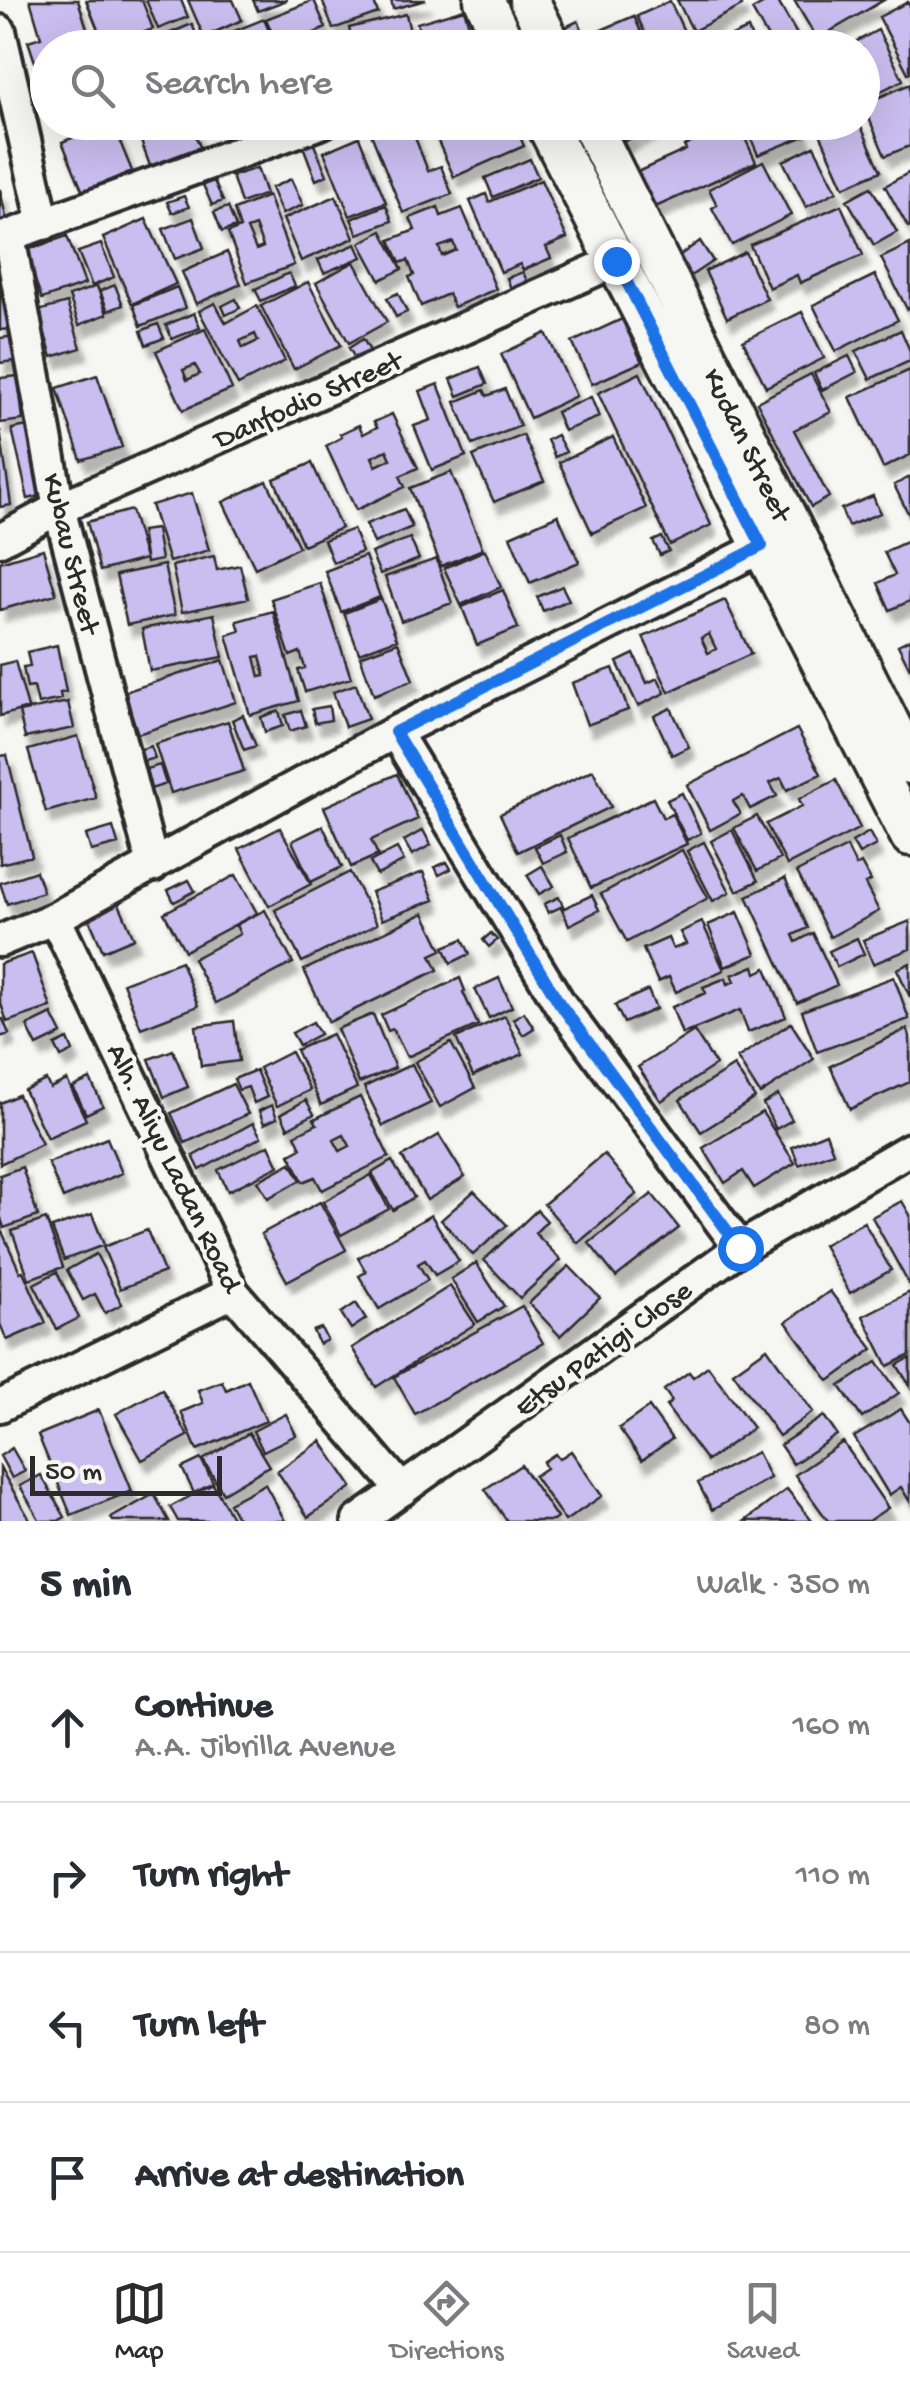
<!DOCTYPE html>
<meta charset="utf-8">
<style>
body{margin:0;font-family:"Gochi Hand",sans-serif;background:#f2f2f3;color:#2b2b33}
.scale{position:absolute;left:30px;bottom:25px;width:192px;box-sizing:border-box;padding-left:10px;border:5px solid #2b2b2b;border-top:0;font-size:28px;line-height:35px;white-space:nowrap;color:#2b2b2b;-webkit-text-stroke:8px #f6f6f2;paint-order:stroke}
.stop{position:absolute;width:30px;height:30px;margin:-22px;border:8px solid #1a73e8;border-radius:50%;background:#fff}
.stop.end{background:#1a73e8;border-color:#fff;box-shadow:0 2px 10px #0008}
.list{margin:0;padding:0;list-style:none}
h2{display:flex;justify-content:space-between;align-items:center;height:130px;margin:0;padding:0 40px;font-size:42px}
h2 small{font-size:32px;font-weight:400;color:#7c7c81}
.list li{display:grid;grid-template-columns:65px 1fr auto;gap:30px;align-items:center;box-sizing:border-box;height:150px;padding:0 40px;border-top:2px solid #e1e1e2}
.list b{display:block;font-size:38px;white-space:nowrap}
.list p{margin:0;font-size:32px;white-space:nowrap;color:#7c7c81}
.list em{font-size:32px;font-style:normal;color:#7c7c81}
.icon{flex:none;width:55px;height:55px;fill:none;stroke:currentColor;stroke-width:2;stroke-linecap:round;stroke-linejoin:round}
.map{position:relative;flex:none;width:910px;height:1521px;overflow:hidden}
.search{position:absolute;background:#fff;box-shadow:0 10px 40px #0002;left:30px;right:30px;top:30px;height:110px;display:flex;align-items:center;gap:25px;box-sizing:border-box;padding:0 35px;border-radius:55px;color:#7c7c81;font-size:38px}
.sheet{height:730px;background:#fff}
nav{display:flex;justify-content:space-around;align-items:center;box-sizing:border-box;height:140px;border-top:2px solid #e1e1e2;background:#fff;font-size:28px;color:#7c7c81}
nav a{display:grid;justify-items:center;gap:5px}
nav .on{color:#2b2b2b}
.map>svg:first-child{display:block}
.building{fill:#cabdef;stroke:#2b2b2b;stroke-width:2.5;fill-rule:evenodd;filter:url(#shadow)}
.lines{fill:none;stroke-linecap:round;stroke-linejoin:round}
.minor-casing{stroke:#2b2b2b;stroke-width:38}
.tertiary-casing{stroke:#2b2b2b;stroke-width:45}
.minor{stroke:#f6f6f2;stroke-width:30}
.tertiary{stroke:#f6f6f2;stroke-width:38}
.route{stroke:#1a73e8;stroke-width:12}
.labels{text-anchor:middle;stroke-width:8;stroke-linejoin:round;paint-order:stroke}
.street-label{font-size:30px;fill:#2b2b2b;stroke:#f6f6f2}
</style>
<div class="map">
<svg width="910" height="1521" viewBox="0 0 910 1521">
<defs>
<filter id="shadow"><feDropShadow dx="6" dy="11" stdDeviation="2.5" flood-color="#0004"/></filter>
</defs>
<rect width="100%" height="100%" fill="#f6f6f2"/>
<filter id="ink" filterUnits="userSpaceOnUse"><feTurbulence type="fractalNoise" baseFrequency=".01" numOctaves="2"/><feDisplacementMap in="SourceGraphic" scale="20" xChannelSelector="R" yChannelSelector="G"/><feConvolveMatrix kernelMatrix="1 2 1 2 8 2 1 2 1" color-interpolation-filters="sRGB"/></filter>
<g filter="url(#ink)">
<path class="building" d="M30,0h48l15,48h-45v14l-12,3 -8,-24 13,-4z
M86,0h56l11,29 -48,18z
M146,0h35l7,17 -30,12z
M188,0h45l9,20 -38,17z
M253,0h34l-29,11z
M314,0l12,28 -39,17 -5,-11 -8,3 -8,-18z
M322,0h51l5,13 -45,16z
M391,0h35l-33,9z
M677,0h62l3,6 -49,25z
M770,0h7l28,48h-31l-22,-38z
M794,0h90l-67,39z
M670,1l16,35 -25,12h-9l-15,-32z
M908,2l2,4v66l-2,1 -29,-56z
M464,9l12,39h-52l-7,-25z
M406,14l5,22 -43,12h-14l-5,-20z
M634,16l14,32h-41l-8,-17z
M264,19l12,29h-66l-3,-6z
M578,21l13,27h-24l-8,-18z
M192,24l10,24h-36l-5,-11z
M748,29l8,19h-44l-1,-3z
M878,30l25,50 -38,19 -3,-4v-47h-18z
M147,37l4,11h-33z
M910,84v62l-25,10 -22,-52z
M112,122l20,49 -49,21 -21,-50z
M134,122h57l9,25 -50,19z
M214,122h17l2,7 -15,5z
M232,122h17l2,8 -14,5z
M398,122h11l19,49 13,-5 11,28 -49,19 -32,-79z
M445,122h69l10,24 -70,31 -22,-49z
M608,122h19l7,15 -16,7z
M631,122h33l-27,13z
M744,122h56l5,14 -47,19z
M838,122h21l22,49 -37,16 -25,-56z
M739,125l17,37 -105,47 -16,-36 51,-23 -2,-4 32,-15 1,3z
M359,137l27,65 -36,14 -26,-64z
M313,142l14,33 -11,5 -13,-34z
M814,146l23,45 -31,16 -23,-46z
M530,159l8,18 -45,20 -8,-19z
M763,161l28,54 -59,30 -20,-37 5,-3 -8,-16z
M257,168l9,26 -25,9 -9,-27z
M910,172v54l-2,1 -23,-41z
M291,179l12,26 -21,9 -11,-26z
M541,180l26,58 -21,9 5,11 -28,12 -3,-6 -19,8 -31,-71 16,-7 3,8z
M214,181l9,20 -11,4 -9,-20z
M871,187l26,45 -23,13 -27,-45z
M0,189l7,33 -7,1z
M184,196l5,11 -17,6 -5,-11z
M268,196l26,69 -47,18 -19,-50 12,-5 -6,-18zM255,226l8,21 -7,3 -9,-21z
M336,196l18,42 -53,23 -18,-42z
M386,205l6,16 -34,13 -7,-15z
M841,205l22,50 -63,28 -3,-8 -28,13 -19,-43z
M228,207l8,20 -14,5 -8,-20z
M438,207l3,9 21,-8 34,81 -42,18 -6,-13 -27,12 -12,-29 5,-2 -6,-15 -8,3 -10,-23 25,-10 -5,-12zM453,242l3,8 -14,6 -3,-9z
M193,218l11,30 -29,11 -12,-30z
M146,219l30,65 -44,20 -29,-66z
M382,231l20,38 -22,11 -20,-37z
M67,236l18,48 -43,15 -18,-48z
M700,241l13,20 -24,16 -13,-19z
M101,244l13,33 -22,9 -14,-34z
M356,244l6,13 -38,16 -6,-13z
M910,244v63l-3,2 -26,-51z
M227,252l14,32 -45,20 -14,-32z
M745,252l22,47 -40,19 -22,-47z
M354,262l33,60 -38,21 -33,-60z
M7,271l5,58 -12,1v-58z
M523,272l8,18 -17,7 -7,-19z
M289,273l6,13 -34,15 -6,-12z
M875,275l23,45 -62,31 -23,-46z
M308,282l33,63 -47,24 -33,-63z
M115,285l8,20 -15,6 -8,-20z
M97,286l10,28 -28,11 -10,-29z
M177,287l8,21 -44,18 -8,-21z
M398,293l9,19 -11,5 -9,-19z
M236,299l4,9 -14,7 -4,-9z
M67,303l14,45 -29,9 -14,-46z
M215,303l11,20 31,-17 28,55 -47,24 -39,-74zM255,334l3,7 -15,7 -3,-7z
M802,312l22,46 -58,29 -23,-46z
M194,313l6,15 -28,11 -6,-14z
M622,319l20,43 -50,22 -20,-42z
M158,324l6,14 -18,7 -5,-14z
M205,329l27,60 -49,21 -27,-59zM195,365l5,9 -13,6 -4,-10z
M901,330l9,21v10l-40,18 -14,-28z
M546,333l30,63 -46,22 -29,-64z
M16,336l4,24 -20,3v-25z
M363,339l9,15 -15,8 -8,-14z
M849,356l8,16 -35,18 -8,-17z
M480,367l7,17 -29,12 -7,-17z
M910,370v85l-27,13 -33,-71z
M640,373l71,152 -41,20 -72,-152z
M811,374l20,38 -37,18 35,67 -18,10 -54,-105z
M97,375l25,72 -41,13 -24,-72z
M18,376l5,44 -23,3v-45z
M438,384l28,72 -34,14 -18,-44 17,-6 -11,-29z
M505,389l15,37 -47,19 -18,-43 29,-12 3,6z
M591,397l8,20 -35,14 -8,-19z
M392,414l26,54 -18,8 5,11 -49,23 -30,-64 16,-9 -2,-3 19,-9 4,9 14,-7 -3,-5zM387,450l4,9 -15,7 -4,-9z
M28,426l16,69 -16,4 -16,-70z
M0,430l11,75 -11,2z
M523,435l21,46 -50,21 -21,-46z
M557,435l9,17 -11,5 -8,-17z
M613,437l33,71 -54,25 -33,-71z
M312,463l29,65 -38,17 -29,-66z
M451,472l32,77 -42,17 -31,-78z
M910,477v40l-16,-32z
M267,481l32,66 -44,21 -32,-66z
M192,493l17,57 -40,12 -18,-57z
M873,496l7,17 -32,13 -7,-17z
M404,509l8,18 -38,16 -8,-19z
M131,510l14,49 -45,12 -13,-49z
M558,515l21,47 -49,21 -20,-47z
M156,529l5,31 -15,3 -5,-32z
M353,529l9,23 -29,11 -9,-23z
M662,537l7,14 -9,4 -7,-14z
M410,538l9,21 -39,15 -9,-21z
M910,540v61l-20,9 -12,-27 17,-8 -11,-23z
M43,549l13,45 -56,16v-48z
M485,550l16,37 -40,18 -17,-37z
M214,556l3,14 23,-5 8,33 -66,14 -10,-46z
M365,556l15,41 -39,15 -16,-41z
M436,559l16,44 -51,18 -16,-44z
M164,565l11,50 -48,10 -11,-50z
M320,583l31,95 -46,14 -7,-22 7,-2 -5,-16 -10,4 -19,-57z
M562,586l7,14 -26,11 -6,-14z
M503,590l15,38 -41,17 -15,-38z
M381,599l16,40 -38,14 -15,-40z
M725,600l26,54 -82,38 -26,-55zM709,634l7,15 -8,4 -7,-15z
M273,611l26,90 -49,14 -23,-80 13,-4 -3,-10zM260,656l5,20 -5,1 -5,-20z
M214,614l9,43 -73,14 -8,-42z
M910,639v30l-12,-24z
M398,642l15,38 -39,15 -14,-39z
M57,645l9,47 -6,1 1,6 -23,5 -4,-17 -7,1 -4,-21 7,-1 -3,-14z
M634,654l13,29 11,-5 7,15 -27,13 -21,-44z
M223,660l13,42 -98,32 -14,-42z
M15,661l13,47 -28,8v-51z
M613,668l15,42 -41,15 -15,-42z
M356,684l12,35 -23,8 -12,-35z
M68,702l6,26 -49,10 -6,-26z
M329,706l2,14 -16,3 -3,-14z
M671,708l18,39 -17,8 -18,-39z
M301,710l5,16 -16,5 -5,-16z
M279,711l4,15 -18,6 -4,-15z
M243,715l13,31 -12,4 -12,-30z
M228,721l16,50 -73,22 -16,-49z
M797,729l24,45 -34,16 -6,-12 -11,5 7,13 -27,13 -7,-13 -10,5 7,13 -30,16 -23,-45z
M78,736l18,62 -50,14 -18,-62z
M151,746l4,12 -14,4 -3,-12z
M7,755l25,101 -32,8v-108z
M160,765l6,19 -15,5 -5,-20z
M593,770l18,37 -93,45 -18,-38z
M397,774l21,45 -47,21 7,15 -27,12 -27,-60z
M836,780l24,48 -73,37 -21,-41 36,-18 -3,-7z
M682,793l19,40 -14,7 -20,-40z
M653,798l10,20 9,-4 15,30 -96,44 -23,-50z
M757,816l23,43 -23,12 -23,-43z
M323,826l19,41 -31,15 -19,-41z
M113,827l5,17 -27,7 -5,-16z
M280,828l31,56 -42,22 -30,-57z
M423,830l8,15 -19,10 -8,-14z
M732,830l26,51 -21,10 -26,-50z
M869,832l7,13 -17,9 -7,-12z
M560,835l7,17 -24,11 -8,-16z
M704,842l26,50 -17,9 -26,-50z
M847,847l9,19 5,-3 10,18 -6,3 14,27 -49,26 -33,-65z
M397,848l7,13 -27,14 -7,-13z
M682,850l26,48 -81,44 -26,-48z
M447,862l4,7 -12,6 -4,-8z
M542,866l12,20 -15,8 -12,-19z
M36,871l7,21 -36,12 -7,-21z
M350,872l27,52 -75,38 -27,-52z
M423,872l11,28 -52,20 -11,-28z
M236,875l21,38 -72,38 -21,-38z
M785,878l23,50 -15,7 3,7 17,-9 24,52 -40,18 -50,-107z
M189,880l6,11 -21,11 -6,-12z
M592,895l7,15 -30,15 -7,-16z
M559,897l4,9 -15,7 -4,-9z
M117,899l17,39 -31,13 -17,-39z
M265,910l28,53 -77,40 -23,-44 47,-25 -4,-9z
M738,912l18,42 -31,13 -17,-42z
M424,913l18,37 -11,5 7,15 -109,52 -25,-52z
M910,921v28l-37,15 -10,-24z
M702,922l22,48 -48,22 -7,-15 -11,5 -15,-33 25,-11 5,11 13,-5 -6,-12z
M491,933l6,7 -8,7 -6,-7z
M857,938l7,16 -27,13 -8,-16z
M463,939l7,15 -19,9 -7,-16z
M32,953l19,54 -44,15 -7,-21v-37z
M181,961l17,45 -57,22 -18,-45z
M910,963v34l-13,-28z
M754,966l2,7 10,-5 20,49 -38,15 -8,-22 -58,24 -10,-27 34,-14 -3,-6 23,-9 2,6 7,-3 -3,-6z
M894,977l15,42 -92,33 -15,-41z
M460,978l5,13 -2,1 15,33 -71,32 -14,-28 -5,2 -7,-16z
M499,978l13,29 -23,11 -14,-29z
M648,990l8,19 -32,14 -9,-18z
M524,1012l10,16 -11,7 -10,-16z
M52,1014l10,20 -25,12 -10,-20z
M373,1014l22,54 -36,15 -22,-54z
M505,1016l18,38 -50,22 -17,-38z
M3,1019l6,15 -9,3v-17z
M234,1021l5,40 -38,5 -5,-40z
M313,1022l7,12 -21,11 -7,-12z
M791,1023l23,36 -54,35 -23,-36z
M907,1029l3,7v46l-60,27 -20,-43z
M694,1031l22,34 -55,36 -23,-34z
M332,1034l25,54 -36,17 -25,-55z
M68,1039l5,12 -12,6 -6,-12z
M451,1043l24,45 -35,19 -25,-45z
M173,1050l15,37 -24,10 -15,-38z
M291,1052l19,38 -33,16 -18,-38z
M412,1064l19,39 -48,23 -19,-39z
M734,1066l21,32 -54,34 -21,-32z
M256,1070l11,27 -13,6 -6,-16 -9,3 -5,-11z
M90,1079l13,27 -17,8 -13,-27z
M46,1080l4,8 17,-8 19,40 -39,18 -23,-48z
M233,1084l15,30 -63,29 -14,-30z
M18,1095l24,49 -42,20v-61z
M778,1095l14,25 -16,9 -13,-25z
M360,1097l29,60 -67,33 -7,-13 -12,5 -13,-28 11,-6 -6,-13 22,-11 -3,-5zM344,1135l6,11 -10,5 -6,-11z
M306,1100l8,14 -26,14 -7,-14z
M272,1105l5,13 -13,6 -5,-13z
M762,1112l33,51 -41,25 -11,-17 -18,12 -22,-35z
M253,1123l8,14 -61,33 -7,-14z
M826,1133l7,19 -34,13 -7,-18z
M439,1135l26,42 -38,23 -25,-43z
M107,1138l15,35 -59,25 -15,-35z
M269,1145l10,21 -51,25 -10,-21z
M604,1154l33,40 -59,49 -34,-39z
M392,1161l22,36 -21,13 -21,-37z
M291,1163l10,17 -33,18 -10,-17z
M22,1167l16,49 -34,12 -4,-13v-40z
M371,1175l18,34 -48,26 -18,-33z
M474,1191l33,34 -34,30 -32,-35z
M652,1194l27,34 -63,49 -27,-34z
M902,1201l8,14v71l-38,-69z
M320,1202l26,48 -59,31 -26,-47z
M537,1210l10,11 -12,12 26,27 -41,38 -36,-38z
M92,1214l12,31 -40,15 -12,-32z
M431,1215l28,46 -24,14 -10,-15 -7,4 10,16 -49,29 -20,-33 7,-4 -8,-14z
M46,1219l17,48 -34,12 -17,-48z
M864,1222l27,48 -41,23 -27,-48z
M0,1227l20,45 3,-1 23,52 -39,17 -7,-16z
M147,1230l17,42 -44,17 -17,-42z
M96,1254l26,50 -17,9 -10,-19 -12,6 -16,-30z
M476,1263l28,43 -26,16 -27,-43z
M569,1266l31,32 -40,38 -31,-33z
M57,1272l22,46 -22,11 -23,-45z
M450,1286l25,38 -99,63 -24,-39z
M830,1291l43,58 -44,32 -43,-59z
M910,1292v63l-22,11 -25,-50z
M356,1303l10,16 -15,10 -10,-16z
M522,1306l21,37 -128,71 -21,-37z
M321,1328l6,12 -8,4 -6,-13z
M767,1348l46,64 -34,24 -46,-64z
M910,1358v28l-13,-21z
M877,1362l22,31 -37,25 -22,-32z
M708,1366l45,62 -46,33 -41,-55 6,-5 -8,-11 25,-18 4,5z
M248,1380l18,41 -69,29 -16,-38 22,-9 -5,-13 24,-9 4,9z
M162,1389l26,47 -46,24 -26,-46z
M649,1407l23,32 -30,21 -23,-32z
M901,1409l9,14v79l-9,-15 -12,8 -35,-58z
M99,1410l33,81 -61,24 -33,-80z
M286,1414l10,21 -33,16 -10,-20z
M824,1416l13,19 -44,29 -13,-19z
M249,1433l20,33 -46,27 -20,-33z
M321,1441l31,46 -44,30 -31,-46z
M843,1442l45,66 -20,13h-40l-33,-46z
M12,1448l13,23 -13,7 -12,-22z
M571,1451l31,45 -37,25 -31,-45 12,-8 -3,-6 12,-8 4,5z
M757,1452l13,26 -58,32 -14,-27z
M201,1459l12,24 -19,10 -12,-25z
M521,1465l36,53 -4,3h-46l-22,-32z
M0,1468l29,50 -5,3h-24z
M41,1475l24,42 -7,4h-18l-20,-35z
M213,1484l21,37h-56l-8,-14z
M265,1484l20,37h-46l-10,-18z
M787,1489l25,32h-67z
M154,1494l15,27h-56l-2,-3z"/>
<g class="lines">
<defs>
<path id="minor" d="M0,31l44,193
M9,236l50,272 94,358
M0,239l323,-117
M0,540l59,-32 557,-247
M395,732l165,272 180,244
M55,918l178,374 169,198
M0,941l55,-23 340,-186 367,-185
M0,1406l233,-114
M358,1521l382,-273 170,-99"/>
<path id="tertiary" d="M484,0l23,48
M529,0l24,48
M545,122l365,714
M590,122l320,642"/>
</defs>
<use href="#minor" class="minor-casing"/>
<use href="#tertiary" class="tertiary-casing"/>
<use href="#minor" class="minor"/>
<use href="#tertiary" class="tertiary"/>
</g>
</g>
<g class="lines" filter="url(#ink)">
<path class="route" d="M616,261l146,285 -367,186 165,272 180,244"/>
</g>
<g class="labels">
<g class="street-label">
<text transform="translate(307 398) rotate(-24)" y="10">Danfodio Street</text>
<text transform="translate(749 444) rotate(64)" y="10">Kudan Street</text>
<text transform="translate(73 553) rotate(76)" y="10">Kubau Street</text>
<text transform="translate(176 1167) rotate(64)" y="10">Alh. Aliyu Ladan Road</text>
<text transform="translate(602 1347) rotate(-36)" y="10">Etsu Patigi Close</text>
</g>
</g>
</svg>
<div class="scale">50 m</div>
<div class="stop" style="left:740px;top:1248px"></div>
<div class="stop end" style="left:616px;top:261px"></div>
<div class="search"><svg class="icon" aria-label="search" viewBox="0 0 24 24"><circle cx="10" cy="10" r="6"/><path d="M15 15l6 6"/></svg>Search here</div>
</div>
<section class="sheet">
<h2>5 min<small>Walk · 350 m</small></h2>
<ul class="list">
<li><svg class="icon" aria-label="ahead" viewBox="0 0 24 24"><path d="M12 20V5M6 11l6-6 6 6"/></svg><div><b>Continue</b><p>A.A. Jibrilla Avenue</p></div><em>160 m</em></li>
<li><svg class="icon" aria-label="right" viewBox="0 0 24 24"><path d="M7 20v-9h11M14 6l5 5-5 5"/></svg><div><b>Turn right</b></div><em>110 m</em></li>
<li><svg class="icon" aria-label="left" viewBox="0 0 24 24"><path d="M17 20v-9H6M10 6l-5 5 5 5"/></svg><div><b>Turn left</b></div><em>80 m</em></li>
<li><svg class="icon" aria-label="arrive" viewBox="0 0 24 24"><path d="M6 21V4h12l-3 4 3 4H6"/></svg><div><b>Arrive at destination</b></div></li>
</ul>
</section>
<nav>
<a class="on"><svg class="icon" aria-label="map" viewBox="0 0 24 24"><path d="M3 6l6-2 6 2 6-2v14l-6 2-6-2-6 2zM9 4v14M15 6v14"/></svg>Map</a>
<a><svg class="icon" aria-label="directions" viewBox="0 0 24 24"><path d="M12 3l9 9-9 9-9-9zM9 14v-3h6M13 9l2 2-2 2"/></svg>Directions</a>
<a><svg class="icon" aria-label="saved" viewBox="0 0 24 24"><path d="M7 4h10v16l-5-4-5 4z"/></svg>Saved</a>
</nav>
